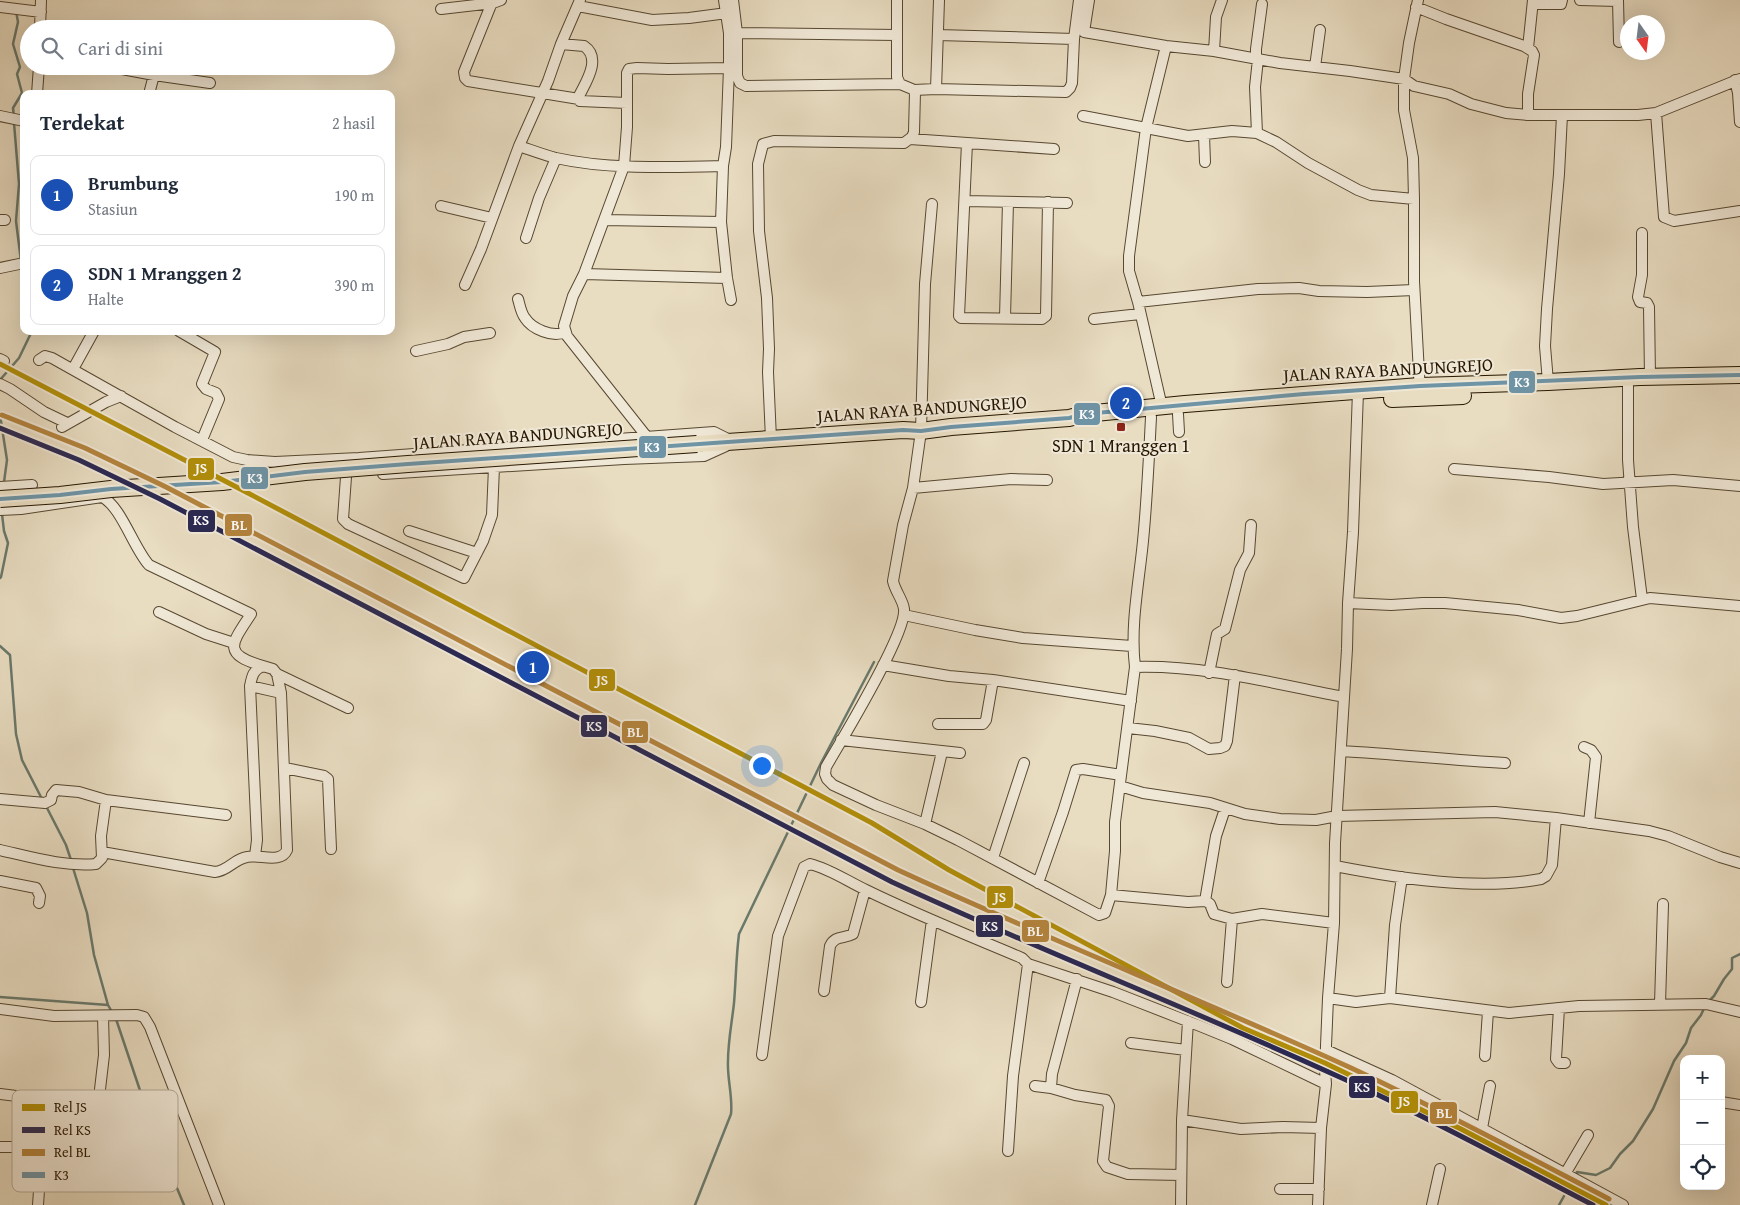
<!DOCTYPE html>
<html lang="id">
<meta charset="utf-8">
<style>
body{margin:0;font-family:"Gentium Book Plus",serif;background:#f6f6f7;color:#1f2937}
.controls{position:absolute;right:15px;bottom:15px;display:grid;overflow:hidden;border-radius:10px;box-shadow:0 5px 20px #0002}
.controls button{width:45px;height:45px;display:grid;place-items:center;padding:0;border:0;border-bottom:1px solid #e0e1e3;background:#fff;color:#1f2937;font:25px sans-serif}
.compass{position:absolute;left:1620px;top:15px;width:45px;height:45px;border-radius:50%;background:#fff;box-shadow:0 5px 20px #0002;rotate:166deg}
.you{position:absolute;left:761px;top:765px;width:18px;height:18px;margin:-12px;border:4px solid #fff;border-radius:50%;background:#1a73e8;box-shadow:0 0 0 8px #1a73e833}
.badge{display:grid;place-items:center;width:32px;height:32px;border-radius:50%;background:#0f766e;color:#fff;font-size:16px;font-weight:700}
.pin{position:absolute;translate:-50% -50%;border:2px solid #fff;box-shadow:0 1px 5px #0006}
.list{margin:0;padding:0;list-style:none}
h2{display:flex;justify-content:space-between;align-items:center;height:65px;margin:0;padding:0 20px;font-size:21px}
h2 small{font-size:16px;font-weight:400;color:#747a83}
.list li{display:grid;grid-template-columns:32px 1fr auto;gap:15px;align-items:center;box-sizing:border-box;height:80px;margin:0 10px 10px;padding:0 10px;border:1px solid #e0e1e3;border-radius:10px}
.list b{display:block;font-size:19px;white-space:nowrap}
.list p{margin:0;font-size:16px;white-space:nowrap;color:#747a83}
.list em{font-size:16px;font-style:normal;color:#747a83}
.icon{flex:none;width:28px;height:28px;fill:none;stroke:currentColor;stroke-width:2;stroke-linecap:round;stroke-linejoin:round}
.map{position:relative;flex:none;width:1740px;height:1205px;overflow:hidden}
.search{position:absolute;background:#fff;box-shadow:0 5px 20px #0002;left:20px;top:20px;width:375px;height:55px;display:flex;align-items:center;gap:12px;box-sizing:border-box;padding:0 18px;border-radius:28px;color:#747a83;font-size:19px}
.panel{position:absolute;background:#fff;box-shadow:0 5px 20px #0002;left:20px;top:90px;width:375px;height:245px;border-radius:10px}
.map>svg:first-child{display:block}
.lines{fill:none;stroke-linecap:round;stroke-linejoin:round}
.stream{stroke:#6a796c;stroke-width:2.5}
.street-casing{stroke:#574831;stroke-width:12}
.primary-casing{stroke:#271701;stroke-width:18}
.street{stroke:#f0e8d7;stroke-width:10}
.primary{stroke:#e8dcc1;stroke-width:16}
.primary-bridge-casing{stroke:#271701;stroke-width:18;stroke-linecap:butt}
.primary-bridge{stroke:#e8dcc1;stroke-width:16}
.bus-1-casing{stroke:#f0e8d7;stroke-width:8}
.bus-1{stroke:#6e94a6;stroke-width:4}
.rail-1-casing{stroke:#f0e8d7;stroke-width:9}
.rail-2-casing{stroke:#f0e8d7;stroke-width:9}
.rail-3-casing{stroke:#f0e8d7;stroke-width:9}
.rail-1{stroke:#b18e09;stroke-width:5}
.rail-2{stroke:#292853;stroke-width:5}
.rail-3{stroke:#b4843d;stroke-width:5}
.poi-dot{fill:#8f2418;stroke:#f0e8d7;stroke-width:2}
.labels{text-anchor:middle;stroke-width:4;stroke-linejoin:round;paint-order:stroke}
.street-label{font-size:18px;fill:#271701;stroke:#f0e8d7}
.poi-label{font-size:18px;fill:#271701;stroke:#f0e8d7}
.key{fill:#f0e8d7;stroke:#b4a997;stroke-width:1}
.key-label{font-size:14px;fill:#271701}
.line-badge{stroke:#f0e8d7;stroke-width:2}
.badge-label{font-size:14px;text-anchor:middle;font-weight:bold;fill:#fff}
</style>
<div class="map">
<svg width="1740" height="1205" viewBox="0 0 1740 1205">
<rect width="100%" height="100%" fill="#e8dcc1"/>
<filter id="stains"><feTurbulence type="fractalNoise" baseFrequency=".004" numOctaves="4"/><feColorMatrix values="0 0 0 0 .2 0 0 0 0 .09 0 0 0 0 .02 0 0 0 .5 -.17"/></filter>
<radialGradient id="worn" r=".72"><stop offset=".6" stop-color="#630" stop-opacity="0"/><stop offset="1" stop-color="#630" stop-opacity=".3"/></radialGradient>
<g class="lines">
<path class="stream" d="M14,117l-1,-9 9,-15 -5,-19 3,-7 -7,-23 5,-22 -2,-11
M14,123l5,61 -3,37 5,40
M0,380l19,-22 13,-27
M0,415l7,45 -3,22
M0,578l1,-1 7,-34 -4,-12 -2,-17
M0,646l10,9 6,79 6,26 20,39
M46,806l20,39 5,15
M73,868l14,45 7,42 14,50 4,7
M0,997l108,8
M1708,1002l6,-6 10,-17 8,-10v-11l8,-4
M116,1019l39,116 29,70
M1576,1175l1,-3 19,3 14,-7 10,-14 13,-13 20,-32 21,-48 12,-18 5,-15 10,-13 4,-9
M695,1205l36,-91c2,-16 -4,-36 -3,-53 0,-20 4,-39 6,-58 2,-23 2,-46 5,-69l82,-171 53,-101
M1559,1205l14,-25"/>
<defs>
<path id="street" d="M493,0l-29,72 1,6 3,3 111,18
M724,0l5,33v35
M733,0l4,33v43l3,7 6,3 154,-2
M1089,0l-5,32 82,14 48,5 66,12 70,8 54,8 10,7 35,8 22,10 35,9 22,2h110l18,-2 84,-34
M1418,0l-9,43 -5,36v31l9,48 1,41v82l6,111
M1580,0l38,1
M1618,0l1,42
M1533,4h28l1,-4
M578,6l74,14 37,-2 38,-5
M0,7l41,5
M1416,7l30,12 78,27 8,5 2,4 -6,39v21
M441,9l52,-6 8,-3
M40,29l1,-29
M737,33l160,2
M938,35l136,4
M561,44l23,2c18,12 2,36 -5,50l1,5 47,2
M1528,48l5,-48
M1214,51l2,-34 6,-17
M1256,59v-10l6,-45
M106,66l48,9 56,8
M1315,67l5,-37
M1735,80l3,13 2,29
M936,89l130,3 4,-4 2,-5 2,-44 5,-39
M914,90l22,-1 3,-89
M37,94l2,-28
M149,94l5,-19
M1656,113l8,104 10,4 66,-10
M0,116l24,5
M1083,116l105,20 44,-5 25,2 19,9 32,21 50,27 13,5 43,4
M1257,133l-2,-46 3,-28
M1204,135l1,27
M910,139l144,10
M967,143l-8,173 2,2 81,1 4,-3 2,-114
M519,146c12,4 25,9 37,12 54,12 112,9 167,8
M965,201l102,2
M932,204l-7,80 -4,147 -8,57 -10,37 -10,56c2,10 10,19 11,28 3,24 -63,132 -78,158l-1,7 2,5 6,6 43,20 49,19 33,16 141,75 6,-2 6,-18 4,-44v-29l20,-155c-5,-42 4,-84 8,-126 4,-41 6,-83 8,-124
M441,206l51,12
M0,220h5
M604,220l117,2
M1642,233v42l-4,22 2,5 7,1 2,4 1,70
M526,238l13,-40 17,-40
M0,268l24,-5
M584,274l143,4
M465,285l16,-36 38,-103 29,-65 13,-37 19,-44
M518,299c2,7 3,14 7,19 7,11 28,20 40,14
M1138,302l120,-13 41,-1 20,3 48,1 47,-2
M1005,318l3,-116
M1094,319l46,-5
M179,331l36,21 -13,32 4,5 10,4 3,6 -17,41
M416,351l32,-7 16,-7 26,-4
M0,359l4,2
M39,360l6,-4 7,2 123,69 58,30 14,3 28,2 84,-4 355,-26 16,8
M73,369l21,-38
M1548,382l-3,-36 2,-37 12,-135 3,-59
M0,384l10,5 34,23 23,11
M1628,386v74l5,67 9,72
M1162,407l-24,-105 -9,-31v-15l17,-128 20,-82
M1178,414l1,18
M62,427l44,-25 15,-6
M647,437l-80,-101 -3,-10 9,-30 11,-22 40,-108 3,-39v-54l2,-4 8,-1 31,1 61,-1 -3,79 -3,19 -2,56 6,56 4,22
M771,439l-3,-67 1,-23 -2,-51 -8,-67 -1,-67 5,-20 11,-3 130,2 8,-6 2,-5 1,-40 -3,-3 -12,-5 -3,-7v-77
M1454,469l95,8 54,7 70,-4 67,6
M383,474l241,-15 80,-3 22,-10
M346,477l-3,42 5,5 116,54 19,-37 9,-26 2,-48
M0,487l32,-2 -7,15
M913,488l98,-9 36,1
M0,510l21,-1 81,-12c19,9 32,52 47,68l102,49c-19,29 -30,40 12,52
M409,531l68,22
M1348,603l43,2 32,-2h22l73,7 43,8 16,-2 73,-18 90,8
M159,612l47,22 28,9
M904,615l71,15 48,8 109,8
M883,665l66,11 44,4 138,21
M1135,667c71,-2 140,17 209,30
M1209,673l8,-39 8,-5 15,-59 9,-17 2,-28
M277,674l71,34
M250,686l31,7
M938,724h45l3,-4 7,-40
M1128,728l27,3 34,7 20,11 11,-1 5,-2 2,-5 8,-66
M841,740l119,13
M1584,747l7,3 5,7 -7,66
M1341,751c55,3 109,9 164,12
M285,768l39,8 4,3 3,70
M1120,786l23,7 67,10 35,11 35,5 36,1 21,-4 158,-4 61,6 93,13 19,5 52,21 20,6
M0,799l45,4 6,-3 1,-5 4,-5 23,2 27,8 120,15
M925,824l17,-72
M0,850c31,7 64,17 96,14l6,-6 -1,-22 5,-36
M102,852l113,20c13,-1 19,-13 32,-15 12,-3 34,7 40,-7l-6,-157 -4,-19 -4,-5 -10,-3c-10,4 -11,10 -13,20l7,154 -2,16
M993,858l31,-95
M1335,866c62,12 143,25 206,13l5,-3 6,-11 4,-47
M0,881l36,7 4,8 -1,7
M1038,883l25,-71 13,-42 7,-1 38,6
M1111,895l77,7 17,-1 11,-65 9,-27
M1206,901l4,3 4,10 18,5 -5,63
M1232,919l30,-5 72,9
M1077,979l-25,95 -1,14 24,7 31,5 3,6 -6,55 4,6 21,7 53,1
M824,991l6,-45c5,-11 14,-7 23,-12l12,-44
M1328,998l28,4 34,-4 119,15 70,-7 127,-2 34,8
M1390,998l5,-73 7,-48
M921,1002l11,-82
M1660,1004l3,-100
M1559,1008l-3,51 3,4h6
M0,1009l54,7 83,-1 7,2 6,10 69,178
M1131,1043l55,7
M1326,1050l66,30 231,125
M762,1055l16,-119 26,-69 6,-3c20,5 37,17 56,26 51,25 104,46 156,68l6,6 85,28 87,34 32,13 94,45
M1485,1056l3,-45
M1035,1086l16,2
M0,1094l41,5 11,10 5,1 40,5 7,-60 -1,-39
M1721,1102l19,3
M1182,1120l59,9 42,-2 38,1
M1482,1128l8,-42
M0,1147h19l14,3 4,4 4,8 -3,43
M1008,1151l5,-75 15,-112
M1565,1174l23,-39
M1280,1189h39
M1181,1205l1,-85 6,-99
M1318,1205l3,-77 5,-44 -1,-14 3,-72 6,-75 1,-80 12,-194 1,-46 5,-71 5,-141
M1432,1205l8,-36"/>
<path id="primary" d="M1392,399l71,-3
M697,444l206,-14 18,1 30,-4 118,-9 16,-4 100,-10 235,-18 128,-4 92,-5 100,-2"/>
</defs>
<use href="#street" class="street-casing"/>
<use href="#primary" class="primary-casing"/>
<use href="#street" class="street"/>
<use href="#primary" class="primary"/>
<defs>
<path id="primary-bridge" d="M0,499l60,-4 51,-6 111,-7 83,-10 103,-8 289,-20"/>
</defs>
<use href="#primary-bridge" class="primary-bridge-casing"/>
<use href="#primary-bridge" class="primary-bridge"/>
<defs>
<path id="bus-1" d="M0,499l60,-4 51,-6 111,-7 83,-10 103,-8 495,-34 18,1 30,-4 118,-9 16,-4 219,-20 116,-8 220,-9 100,-2"/>
</defs>
<use href="#bus-1" class="bus-1-casing"/>
<use href="#bus-1" class="bus-1"/>
<defs>
<path id="rail-1" d="M0,364l246,128 626,331 77,47 294,158 82,35 136,66 145,76"/>
<path id="rail-2" d="M0,428l79,32 81,39 732,383c149,69 302,128 452,197 84,38 166,83 249,126"/>
<path id="rail-3" d="M2,415l83,33 81,39 732,383c149,69 302,129 451,197 88,41 174,87 260,132"/>
</defs>
<use href="#rail-1" class="rail-1-casing"/>
<use href="#rail-2" class="rail-2-casing"/>
<use href="#rail-3" class="rail-3-casing"/>
<use href="#rail-1" class="rail-1"/>
<use href="#rail-2" class="rail-2"/>
<use href="#rail-3" class="rail-3"/>
</g>
<rect class="poi-dot" x="1116" y="422" width="10" height="10" rx="2.5"/>
<g class="labels">
<g class="street-label">
<text transform="translate(1388 370) rotate(-3)" y="6">JALAN RAYA BANDUNGREJO</text>
<text transform="translate(922 409) rotate(-4)" y="6">JALAN RAYA BANDUNGREJO</text>
<text transform="translate(518 436) rotate(-4)" y="6">JALAN RAYA BANDUNGREJO</text>
</g>
<g class="poi-label">
<text x="1121" y="452">SDN 1 Mranggen 1</text>
</g>
</g>
<rect x="12" y="1090" width="166" height="102" rx="8" class="key"/>
<rect x="22" y="1104" width="23" height="7" fill="#b18e09"/>
<rect x="22" y="1127" width="23" height="6" fill="#292853"/>
<rect x="22" y="1149" width="23" height="7" fill="#b4843d"/>
<rect x="22" y="1172" width="23" height="6" fill="#6e94a6"/>
<g class="key-label">
<text x="54" y="1112">Rel JS</text>
<text x="54" y="1135">Rel KS</text>
<text x="54" y="1157">Rel BL</text>
<text x="54" y="1180">K3</text>
</g>
<g class="line-badge">
<rect x="1508" y="370" width="28" height="24" rx="5" fill="#6e94a6"/>
<rect x="1073" y="402" width="28" height="24" rx="5" fill="#6e94a6"/>
<rect x="638" y="435" width="29" height="24" rx="5" fill="#6e94a6"/>
<rect x="187" y="457" width="28" height="24" rx="5" fill="#b18e09"/>
<rect x="240" y="466" width="29" height="24" rx="5" fill="#6e94a6"/>
<rect x="187" y="509" width="29" height="24" rx="5" fill="#292853"/>
<rect x="224" y="513" width="29" height="24" rx="5" fill="#b4843d"/>
<rect x="588" y="668" width="28" height="24" rx="5" fill="#b18e09"/>
<rect x="580" y="714" width="28" height="24" rx="5" fill="#292853"/>
<rect x="621" y="720" width="28" height="24" rx="5" fill="#b4843d"/>
<rect x="986" y="885" width="28" height="24" rx="5" fill="#b18e09"/>
<rect x="975" y="914" width="29" height="24" rx="5" fill="#292853"/>
<rect x="1021" y="919" width="29" height="24" rx="5" fill="#b4843d"/>
<rect x="1348" y="1075" width="28" height="24" rx="5" fill="#292853"/>
<rect x="1390" y="1090" width="29" height="24" rx="5" fill="#b18e09"/>
<rect x="1429" y="1101" width="29" height="24" rx="5" fill="#b4843d"/>
</g>
<g class="badge-label">
<text x="1522" y="387">K3</text>
<text x="1087" y="419">K3</text>
<text x="652" y="452">K3</text>
<text x="201" y="473">JS</text>
<text x="255" y="483">K3</text>
<text x="201" y="525">KS</text>
<text x="239" y="530">BL</text>
<text x="602" y="685">JS</text>
<text x="594" y="731">KS</text>
<text x="635" y="737">BL</text>
<text x="1000" y="902">JS</text>
<text x="990" y="931">KS</text>
<text x="1035" y="936">BL</text>
<text x="1362" y="1092">KS</text>
<text x="1404" y="1106">JS</text>
<text x="1444" y="1118">BL</text>
</g>
<rect width="100%" height="100%" filter="url(#stains)"/>
<rect width="100%" height="100%" fill="url(#worn)"/>
</svg>
<div class="controls">
<button>+</button>
<button>−</button>
<button><svg class="icon" aria-label="locate" viewBox="0 0 24 24"><circle cx="12" cy="12" r="6"/><path d="M12 2v4M12 18v4M2 12h4M18 12h4"/></svg></button>
</div>
<svg class="compass" viewBox="-18 -18 36 36"><path d="M0-13l5 13h-10z" fill="#e53935"/><path d="M0 13l5-13h-10z" fill="#747a83"/></svg>
<div class="you"></div>
<div class="pin badge" style="left:533px;top:667px;background:#1a4fb4">1</div>
<div class="pin badge" style="left:1126px;top:403px;background:#1a4fb4">2</div>
<div class="search"><svg class="icon" aria-label="search" viewBox="0 0 24 24"><circle cx="10" cy="10" r="6"/><path d="M15 15l6 6"/></svg>Cari di sini</div>
<section class="panel">
<h2>Terdekat<small>2 hasil</small></h2>
<ul class="list">
<li><span class="badge" style="background:#1a4fb4">1</span><div><b>Brumbung</b><p>Stasiun</p></div><em>190 m</em></li>
<li><span class="badge" style="background:#1a4fb4">2</span><div><b>SDN 1 Mranggen 2</b><p>Halte</p></div><em>390 m</em></li>
</ul>
</section>
</div>
